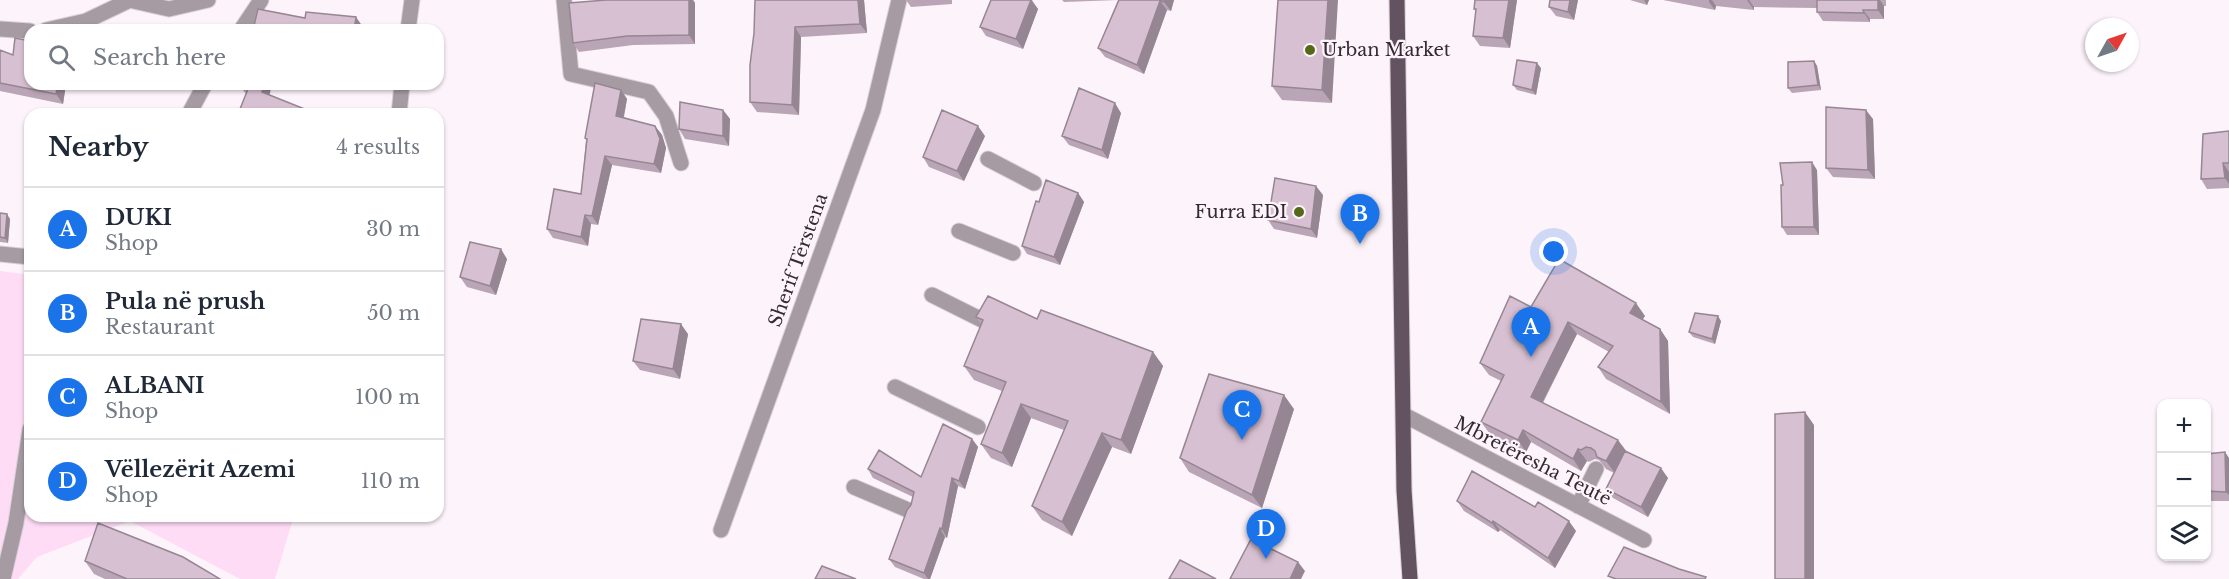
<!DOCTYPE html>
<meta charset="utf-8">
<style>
body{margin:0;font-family:"Libre Baskerville",serif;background:#f6f6f7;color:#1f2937}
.controls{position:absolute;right:18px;bottom:18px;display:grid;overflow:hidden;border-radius:12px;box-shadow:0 2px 4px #0004}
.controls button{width:54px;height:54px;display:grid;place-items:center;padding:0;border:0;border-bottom:2px solid #e0e1e3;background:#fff;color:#1f2937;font:30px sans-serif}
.compass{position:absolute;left:2085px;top:18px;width:54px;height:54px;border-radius:50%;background:#fff;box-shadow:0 2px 4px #0004;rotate:50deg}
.you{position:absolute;left:1554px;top:252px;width:21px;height:21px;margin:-15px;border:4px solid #fff;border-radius:50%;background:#1a73e8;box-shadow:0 0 0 9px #1a73e833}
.badge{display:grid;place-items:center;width:39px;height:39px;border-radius:50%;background:#1a73e8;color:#fff;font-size:20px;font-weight:700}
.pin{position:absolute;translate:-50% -50px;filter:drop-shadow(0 2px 3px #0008)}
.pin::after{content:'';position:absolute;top:32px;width:21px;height:18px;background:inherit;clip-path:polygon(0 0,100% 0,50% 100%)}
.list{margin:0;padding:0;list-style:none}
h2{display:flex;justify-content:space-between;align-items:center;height:78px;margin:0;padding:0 24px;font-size:26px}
h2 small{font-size:20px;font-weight:400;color:#747a83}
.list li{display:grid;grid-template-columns:39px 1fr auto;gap:18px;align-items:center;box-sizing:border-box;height:84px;padding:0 24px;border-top:2px solid #e0e1e3}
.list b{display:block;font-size:22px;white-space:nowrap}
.list p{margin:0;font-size:20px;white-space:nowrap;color:#747a83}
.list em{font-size:20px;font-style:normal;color:#747a83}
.icon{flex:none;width:33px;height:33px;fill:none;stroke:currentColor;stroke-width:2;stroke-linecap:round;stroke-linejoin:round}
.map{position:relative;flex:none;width:2229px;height:579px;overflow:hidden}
.search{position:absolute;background:#fff;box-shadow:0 2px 4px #0004;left:24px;top:24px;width:420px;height:66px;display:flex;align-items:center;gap:15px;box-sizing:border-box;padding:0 21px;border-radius:18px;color:#747a83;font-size:22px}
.panel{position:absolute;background:#fff;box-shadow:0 2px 4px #0004;left:24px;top:108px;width:420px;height:414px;border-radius:18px}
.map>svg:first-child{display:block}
.green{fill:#fedcf6}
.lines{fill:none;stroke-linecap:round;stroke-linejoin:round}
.minor-casing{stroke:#d9cfd7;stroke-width:17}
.major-casing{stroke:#d9cfd7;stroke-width:17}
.minor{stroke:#a69ba3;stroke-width:15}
.major{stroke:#635260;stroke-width:15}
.wall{fill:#b9a5b5}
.shaded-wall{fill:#968693}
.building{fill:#d7c0d2;stroke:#968693;stroke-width:1.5}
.poi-dot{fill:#546917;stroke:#fdf3fb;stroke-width:2}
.labels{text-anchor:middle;stroke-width:4.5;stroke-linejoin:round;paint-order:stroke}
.poi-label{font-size:18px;fill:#342b32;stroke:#fdf3fb;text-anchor:start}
.street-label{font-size:18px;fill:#342b32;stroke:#fdf3fb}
</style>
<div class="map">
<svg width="2229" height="579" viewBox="0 0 2229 579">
<rect width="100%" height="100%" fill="#fdf3fb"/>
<path class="green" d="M0,271l30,4v241h264l-19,63h-35l-110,-58 -93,36 -19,22h-18z"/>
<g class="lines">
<defs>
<path id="minor" d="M129,0l40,9 39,-9
M564,0l7,74 78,18 17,24 15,47
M0,29l30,2
M46,30l40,-9 44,-21
M241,30l20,-30
M408,30l4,-30
M189,114l16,-30
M399,114l3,-30
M988,159l46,24
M959,231l54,22
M0,254l30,3
M932,295l50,25
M895,387l83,40
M1404,415l240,125
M854,487l54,23
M1578,506l18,-37
M721,530l152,-420 26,-110
M3,579l13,-56 14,-94"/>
<path id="major" d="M1397,0l7,490 6,89"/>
</defs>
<use href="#minor" class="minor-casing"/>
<use href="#major" class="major-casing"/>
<use href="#minor" class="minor"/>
<use href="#major" class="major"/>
</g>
<path class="wall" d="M689,0h4l2,3v41l-62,1 -54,7 -6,-9z
M864,0l3,33 -66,4 -2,78 -42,-3 -7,-10 4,-69z
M906,0h46v4l-41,3z
M991,0h41l6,9 -15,40 -37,-13 -6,-9z
M1062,0h112l-3,11 -4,-1 -23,64 -39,-17 -7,-9 20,-48 -54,2z
M1278,0l54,103 -50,-3 -10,-14z
M1517,0l-7,48 -30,-2 -7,-10 3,-24 -2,-3z
M1550,0h28l-4,20 -18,-4 -7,-9z
M1630,0h19l-2,5z
M1663,0h223v6h-2v13h-14v3l-47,-1 -6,-9v-4l-63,-1v3l-38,-4 -1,4z
M0,50l66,34 -3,20 -63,-13z
M1814,61l3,5 4,24 -29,3 -4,-5z
M1541,68l-5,27 -19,-5 -4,-5z
M272,84l-26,10 -5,-7z
M621,90l6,9 -3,18 31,9 7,9 4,13 -5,25 -49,-8 -14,60 -7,-1 -3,22 -35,-8 -6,-9 34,-35 5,-54 -1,-2z
M723,110l7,9 -1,27 -44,-7 -6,-10z
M1121,113l-13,46 -39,-14 -7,-9z
M1873,119l2,60 -42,-2 -7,-9z
M2229,131v57l-22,1 -6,-10z
M985,136l-21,45 -35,-14 -6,-10z
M1817,170l2,65h-32l-5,-8z
M1078,193l6,9 -24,63 -33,-11 -5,-8 17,-44z
M1323,195l-6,43 -43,-9 -6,-9z
M0,213l10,6 -2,24 -8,-1z
M507,259l-11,36 -29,-8 -7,-10z
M1531,307l114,9 -3,3 18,10 8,12 2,73 -64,-35 -8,-12 11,-15 -32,-18 -34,69 84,49 41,26 -20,39 -35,-19 -7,-9 8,-16 -8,-4 -7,-9 -4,-1 -6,3 -2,-1 -6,10 -50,-29 -5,10 -36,-18 -9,-12 20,-41 -12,-6 -9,-12z
M976,317l61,2 116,33 10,14 -32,88 -19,-7 -40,89 -30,-16 -10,-14 32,-76 -33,-12 -19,49 -21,-9 -10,-14 21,-53 -28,-11 -10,-14 17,-42z
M1721,321l-6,23 -22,-7 -4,-5z
M688,334l-8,45 -40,-9 -7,-9z
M1294,409l-32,99 -73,-36 -9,-14z
M972,439l6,8 -13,42 -7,-3 -11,52 -2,-1 -15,42h-6l-29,-12 -6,-8 22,-54 2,-8 -40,-19 -5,-9 53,8z
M2206,454l23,4v43h-20l-3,-4z
M1457,501l119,30 -21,37 -55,-38 -2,2 -34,-21z
M85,561l135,18h-115l-11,-5z"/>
<path class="shaded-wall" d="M689,0h4l2,3v41l-6,-9z
M858,0h6l3,33 -7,-9z
M1031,0l7,9 -15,40 -7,-10z
M1165,0h9l-3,11 -7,-9z
M1328,0h10l-6,103 -10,-13z
M1509,0h8l-7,48 -7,-10z
M1570,0h8l-4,20 -6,-8z
M1644,0h5l-2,5z
M1709,0h3l4,6 -1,4 -6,-8z
M1747,0h2l5,7v3z
M1878,0h2l4,6v13l-6,-9z
M1160,1l7,9 -23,64 -7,-9z
M1863,10l7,9v3l-6,-9z
M356,17l7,10v3h-9z
M795,27l6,10 -2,78 -7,-10z
M1814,61l3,5 4,24 -3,-5z
M1537,63l4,5 -5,27 -4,-5z
M58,84h8l-3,20 -7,-10z
M264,84h8l-4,18 -6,-10z
M621,90l6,9 -5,26 -6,-9z
M1115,103l6,10 -13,46 -6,-9z
M723,110l7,9 -1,27 -6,-10z
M1866,110l7,9 2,60 -7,-9z
M655,126l7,9 4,13 -5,25 -7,-9z
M978,126l7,10 -21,45 -7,-10z
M605,156l7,9 -14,60 -6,-9z
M1812,162l5,8 2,65 -5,-8z
M2223,163l6,9v12l-4,-6z
M1316,186l7,9 -6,43 -6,-9z
M1078,193l6,9 -24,63 -6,-8z
M7,214l3,5 -2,24 -3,-5z
M585,215l6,9 -3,22 -7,-9z
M501,249l6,10 -11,36 -6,-9z
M1636,303l9,13 -6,9 -9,-12z
M1718,316l3,5 -6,23 -3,-5z
M1568,322l9,12 -38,75 -8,-12z
M681,324l7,10 -8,45 -7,-10z
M1660,329l8,12 2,73 -9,-12z
M1153,352l10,14 -32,88 -10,-14z
M1284,395l10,14 -32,99 -10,-13z
M1021,404l10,14 -19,49 -10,-14z
M1805,412l9,13v154h-9z
M1523,430l8,12 -5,10 -8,-12z
M1102,433l10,14 -40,89 -10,-14z
M972,439l6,8 -13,42 -6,-8z
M1618,440l9,12 -12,21 -9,-12z
M1578,449l9,12 -6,10 -8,-12z
M2225,452l4,6v37l-3,-3z
M1661,468l7,10 -20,39 -7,-10z
M952,478l6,8 -11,52 -5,-9z
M1493,521l7,9 -2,2 -6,-9z
M1569,521l7,10 -21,37 -7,-10z
M940,528l5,9 -15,42h-2l-4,-6z
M1298,562l7,9 -4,8h-11z"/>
<path class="building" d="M606,0h83v35l-62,1 -54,7 -4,-40z
M755,0h103l2,24 -65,3 -3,78 -42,-3v-37l4,-32z
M991,0h40l-15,39 -36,-12z
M1119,0h46l-1,2 -4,-1 -23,64 -39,-17z
M1278,0h50l-6,90 -50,-4z
M1475,0h34l-6,38 -30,-2 3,-27h-2z
M1550,0h20l-2,12 -19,-5z
M1817,0h61v10h-15l1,3 -47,-1z
M258,9l47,9 1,-6 50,5 -2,13h-101z
M15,38l15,3v43h28l-2,10 -56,-11v-33l13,5z
M1517,60l20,3 -5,27 -19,-5z
M1814,61l4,24 -30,3v-26z
M595,83l26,7 -5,26 39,10 5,13 -6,25 -49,-8 -13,60 -7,-1 -4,22 -34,-8 7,-40 27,5 6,-55 -2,-1z
M241,84h23l-2,8 55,22h-79l10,-25 -7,-2z
M1079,88l36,15 -13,47 -40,-14z
M680,102l43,8v26l-44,-7z
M1826,107l40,3 2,60 -42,-2z
M942,110l36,16 -21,45 -34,-14z
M2229,131v32h-6l2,15 -24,1 2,-45z
M1812,162l2,65h-32l-1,-42h2l-3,-22z
M1275,178l41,8 -5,43 -43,-9z
M1046,180l32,13 -24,64 -32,-11 14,-45 3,1z
M0,213l7,1 -2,24 -5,-1z
M470,242l31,7 -11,37 -30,-9z
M1559,259l77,44 -6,10 30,16 1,73 -63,-35 15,-21 -45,-24 -37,75 87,43 -12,21 -9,-4 -2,-6 -4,-3 -5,-1 -5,3 -3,-1 -5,10 -50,-29 -5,10 -37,-18 23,-47 -24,-12 30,-67 21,11z
M988,296l49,23 4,-9 112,42 -32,88 -19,-7 -40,89 -30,-16 36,-85 -47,-17 -19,49 -21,-9 25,-62 -42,-16 19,-46 -7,-3z
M1695,313l23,3 -6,23 -23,-7z
M641,319l40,5 -8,45 -40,-8z
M1209,374l75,21 -32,100 -72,-37z
M1805,412v167h-30v-165z
M943,424l29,15 -13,42 -7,-3 -10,51 -2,-1 -16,45 -35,-14 18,-49 4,-5 3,-13 -46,-23 11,-19 42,27z
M1625,451l36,17 -20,39 -35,-18z
M2225,452l1,40 -20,-1v-37z
M1472,471l63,36 3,-5 31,19 -21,37 -55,-37 -1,2 -35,-22z
M98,523l85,34 37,22h-93l-42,-18z
M1251,539l47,23 -8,17h-60z
M1624,547l55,22 27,8 -1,2h-89l-8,-3z
M1180,560l36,19h-47z
M822,566l34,13h-41z"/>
<g class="poi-dot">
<circle cx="1310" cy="50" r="6"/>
<circle cx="1299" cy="212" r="6"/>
</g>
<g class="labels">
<g class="poi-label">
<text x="1322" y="56">Urban Market</text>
<text x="1287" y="218" text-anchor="end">Furra EDI</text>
</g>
<g class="street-label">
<text transform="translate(798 260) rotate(-70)" y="6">Sherif Tërstena</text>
<text transform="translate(1533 461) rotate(27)" y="6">Mbretëresha Teutë</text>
</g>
</g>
</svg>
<div class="controls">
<button>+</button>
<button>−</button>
<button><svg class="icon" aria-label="layers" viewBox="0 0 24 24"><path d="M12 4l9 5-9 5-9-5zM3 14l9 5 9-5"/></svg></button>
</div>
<svg class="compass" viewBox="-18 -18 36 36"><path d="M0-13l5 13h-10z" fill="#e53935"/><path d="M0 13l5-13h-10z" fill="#747a83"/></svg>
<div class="you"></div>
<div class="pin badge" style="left:1531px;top:357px">A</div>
<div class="pin badge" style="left:1360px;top:244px">B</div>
<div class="pin badge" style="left:1242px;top:440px">C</div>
<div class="pin badge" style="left:1266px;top:559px">D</div>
<div class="search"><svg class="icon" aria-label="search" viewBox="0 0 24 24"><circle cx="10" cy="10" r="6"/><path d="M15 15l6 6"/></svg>Search here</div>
<section class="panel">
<h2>Nearby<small>4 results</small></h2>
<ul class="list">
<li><span class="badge">A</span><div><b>DUKI</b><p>Shop</p></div><em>30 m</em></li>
<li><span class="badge">B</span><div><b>Pula në prush</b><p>Restaurant</p></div><em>50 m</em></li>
<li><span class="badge">C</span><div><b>ALBANI</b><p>Shop</p></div><em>100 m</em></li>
<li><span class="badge">D</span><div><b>Vëllezërit Azemi</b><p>Shop</p></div><em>110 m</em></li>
</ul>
</section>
</div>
